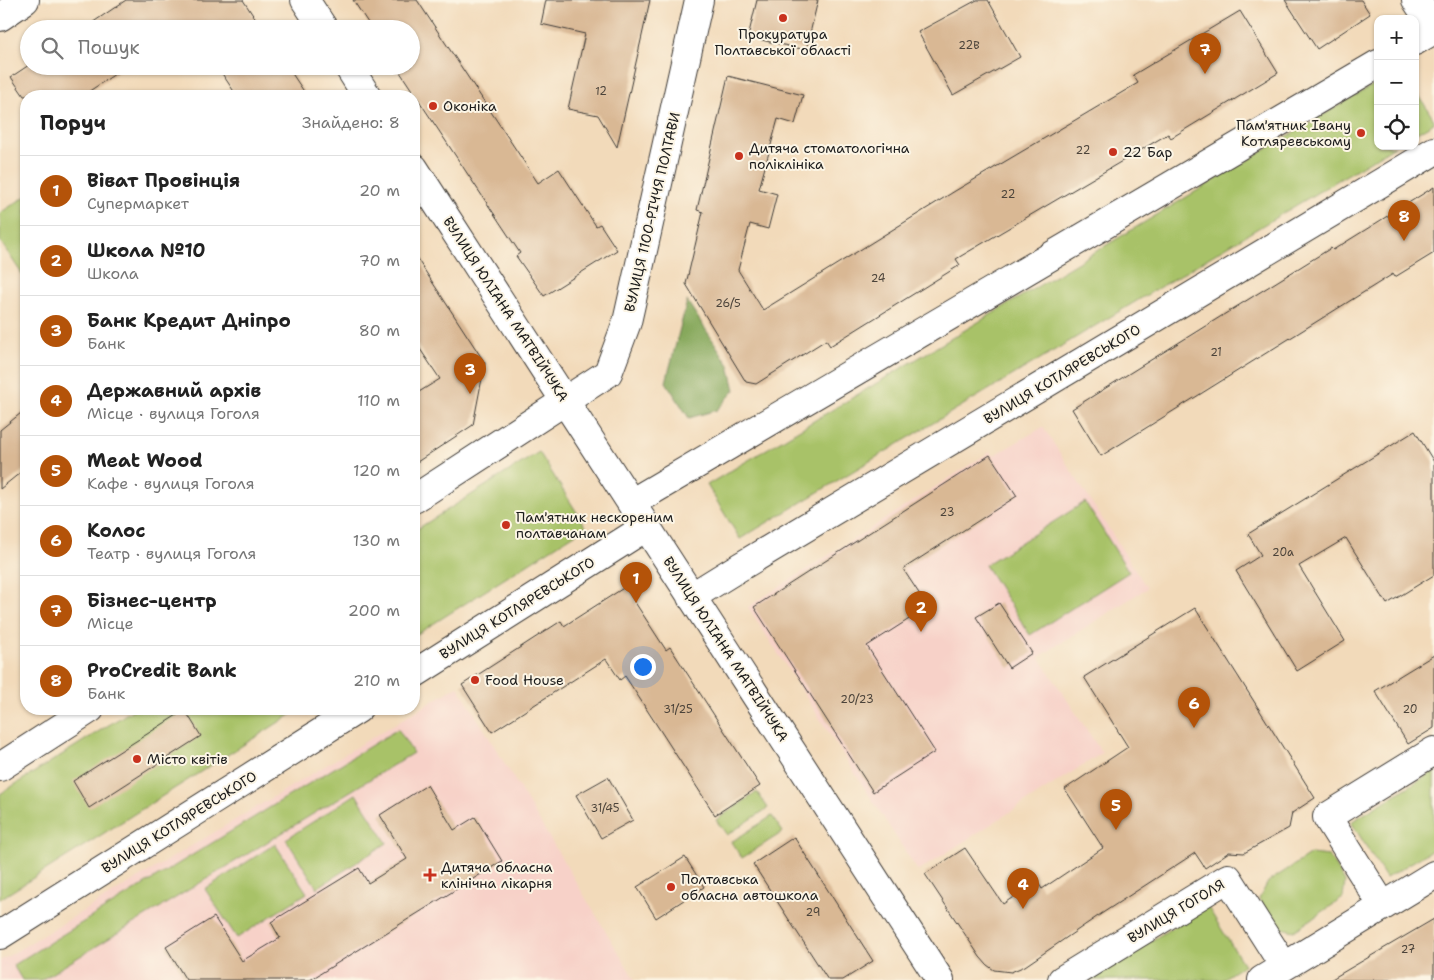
<!DOCTYPE html>
<html lang="uk">
<meta charset="utf-8">
<style>
body{margin:0;font-family:"Shantell Sans",sans-serif;background:#f6f6f6;color:#222}
.controls{position:absolute;right:15px;top:15px;display:grid;overflow:hidden;border-radius:10px;box-shadow:0 1px 4px #0004}
.controls button{width:45px;height:45px;display:grid;place-items:center;padding:0;border:0;border-bottom:1px solid #e0e0e0;background:#fff;color:#222;font:25px sans-serif}
.you{position:absolute;left:642px;top:666px;width:18px;height:18px;margin:-12px;border:4px solid #fff;border-radius:50%;background:#1a73e8;box-shadow:0 0 0 8px #1a73e833}
.badge{display:grid;place-items:center;width:32px;height:32px;border-radius:50%;background:#b45309;color:#fff;font-size:16px;font-weight:700}
.pin{position:absolute;translate:-50% -41px;filter:drop-shadow(0 1px 2px #0008)}
.pin::after{content:'';position:absolute;top:26px;width:18px;height:15px;background:inherit;clip-path:polygon(0 0,100% 0,50% 100%)}
.list{margin:0;padding:0;list-style:none}
h2{display:flex;justify-content:space-between;align-items:center;height:65px;margin:0;padding:0 20px;font-size:21px}
h2 small{font-size:16px;font-weight:400;color:#767676}
.list li{display:grid;grid-template-columns:32px 1fr auto;gap:15px;align-items:center;box-sizing:border-box;height:70px;padding:0 20px;border-top:1px solid #e0e0e0}
.list b{display:block;font-size:19px;white-space:nowrap}
.list p{margin:0;font-size:16px;white-space:nowrap;color:#767676}
.list em{font-size:16px;font-style:normal;color:#767676}
.icon{flex:none;width:28px;height:28px;fill:none;stroke:currentColor;stroke-width:2;stroke-linecap:round;stroke-linejoin:round}
.map{position:relative;flex:none;width:1434px;height:980px;overflow:hidden}
.search{position:absolute;background:#fff;box-shadow:0 1px 4px #0004;left:20px;top:20px;width:400px;height:55px;display:flex;align-items:center;gap:12px;box-sizing:border-box;padding:0 18px;border-radius:28px;color:#767676;font-size:19px}
.panel{position:absolute;background:#fff;box-shadow:0 1px 4px #0004;left:20px;top:90px;width:400px;height:625px;border-radius:20px}
.map>svg:first-child{display:block}
.built{fill:#f7d1c8}
.green{fill:#a8c268;stroke:#626f42}
.forest{fill:#86a85c;stroke:#51623c}
.building{fill:#d9b894}
.lines{fill:none;stroke-linecap:round;stroke-linejoin:round}
.minor-casing{stroke:#3c3834;stroke-width:30}
.major-casing{stroke:#3c3834;stroke-width:30}
.minor{stroke:#fff;stroke-width:28}
.major{stroke:#fff;stroke-width:28}
.poi-dot{fill:#c8321e;stroke:#fcf5e5;stroke-width:2}
.labels{text-anchor:middle;stroke-width:4;stroke-linejoin:round;paint-order:stroke}
.number-label{font-size:11px;fill:#4b433a}
.poi-label{font-size:14px;fill:#1c1c1c;stroke:#fcf5e5;text-anchor:start}
.street-label{font-size:14px;fill:#1c1c1c;stroke:#fcf5e5}
</style>
<div class="map">
<svg width="1434" height="980" viewBox="0 0 1434 980">
<rect width="100%" height="100%" fill="#fcf5e5"/>
<filter id="ink" filterUnits="userSpaceOnUse"><feTurbulence type="fractalNoise" baseFrequency=".02" numOctaves="2"/><feDisplacementMap in="SourceGraphic" scale="10" xChannelSelector="R" yChannelSelector="G"/><feConvolveMatrix kernelMatrix="1 2 1 2 8 2 1 2 1" color-interpolation-filters="sRGB"/></filter>
<filter id="wash" filterUnits="userSpaceOnUse"><feTurbulence type="fractalNoise" baseFrequency=".0096" numOctaves="4" result="noise"/><feDisplacementMap in="SourceGraphic" scale="20" xChannelSelector="R" yChannelSelector="G"/><feGaussianBlur stdDeviation="1.12" result="paint"/><feColorMatrix in="noise" values="0 0 0 0 0 0 0 0 0 0 0 0 0 0 0 0 0 1.4 0 .05"/><feComposite in="paint" operator="in"/></filter>
<g filter="url(#wash)">
<rect width="100%" height="100%" fill="#f2daba"/>
<path class="built" d="M1043,427l104,161 -108,69 63,96 -184,118 -170,-264 242,-155 3,4z
M458,686l177,294h-635v-19z"/>
<path class="green" d="M1378,82v64h17l-655,393 -33,-54z
M1415,89l19,31v3l-19,11z
M26,196v84l-26,-39v-28z
M539,452l47,75 -172,109v-105z
M1085,502l44,70 -99,63 -45,-70z
M134,709h166l-300,190v-105z
M398,729l15,24 -372,227h-19l-9,-15z
M1434,771v78l-48,29 -35,-56z
M757,792l11,16 -41,27 -11,-15z
M356,794l31,49 -70,45 -31,-49z
M772,816l11,16 -41,26 -11,-16z
M275,844l32,49 -70,45 -32,-49z
M1311,854l18,2 16,26 -2,16 -49,33 -17,-4 -18,-28 9,-17z
M1207,906l37,59 -23,15h-133z"/>
<path class="forest" d="M687,301l42,64 6,25 -18,20 -28,8 -23,-36z"/>
<g id="blocks">
<path class="building" d="M126,0h117l19,29h-70l-3,-4 -6,4h-100z
M353,0h64l121,183 21,-14 37,57 4,-2 17,26 -73,46 -28,-40 4,-3 -124,-187h15v-37h-39z
M546,0h104l-33,147 -19,-32 -30,-6 17,-75 -44,-10z
M757,0h61l-12,50 -58,-13z
M977,0h11l32,57 -67,38 -35,-63z
M1285,0h76l9,14 -53,35z
M1240,11l38,62 -107,65 -3,-4 -212,125 4,6 -130,81 -4,-6 -70,44 -10,-2 -60,-98 17,-72 -6,-2 31,-134 75,19 -8,29 -17,-5 -19,70 18,5 -9,35 -18,-5 -12,46 25,40 192,-119 183,-108 -5,-8z
M29,65v1h98l-45,30h-58l-13,-19z
M217,66h70l20,30h-70z
M1434,187v66l-39,24 -2,-3 -292,182 -29,-47 259,-161 2,2z
M414,254l71,109 -12,62 -59,39v-69l26,-16 -26,-39z
M26,409v59l-26,21v-59z
M1415,431l19,31v113l-47,29 -41,-66 -47,28 46,75 -48,30 -61,-100 25,-16 -13,-21z
M990,455l27,41 -114,73 25,38 -61,39 68,106 -62,40 -119,-185z
M625,587l41,63 4,-3 90,139 -45,29 -90,-139 -5,4 -14,-21 -114,73 -30,-47 99,-64 3,5z
M999,603l33,50 -23,15 -33,-51z
M1195,608l120,190 -23,15 -3,15 -45,25 -15,-1 -24,16 -10,-15 -94,61 -76,52 -14,6 -17,-2 -7,-5 -7,-8 -55,-83 40,-26 38,56 34,-23 5,8 61,-41 -38,-59 63,-42 -44,-70z
M1434,655v73l-26,16 -33,-53z
M185,710l16,26 -112,72 -16,-27z
M608,777l25,43 -32,18 -25,-43z
M427,785l27,45 21,-13 27,44 -192,119h-124l-20,-33 48,-30 28,44 38,-23 -9,-16 88,-54 9,15 39,-24 -27,-44z
M794,837l79,124 -30,19h-15l-75,-116z
M685,857l19,30 -48,31 -19,-31z
M1434,919v61h-104z"/>
</g>
</g>
<g filter="url(#ink)">
<use href="#blocks" fill-opacity="0" stroke="#3c3834" stroke-width="1"/>
<g class="lines">
<defs>
<path id="minor" d="M305,0l19,29
M1415,41l19,-11
M348,66l19,30
M414,168l526,812
M414,499l194,-126 19,-51 72,-322
M631,503l747,-439
M691,597l42,-26 701,-420
M414,674l232,-147
M0,767l90,-58
M1383,906l-56,-89 107,-66
M0,935l358,-226
M1062,980l166,-102 56,88
M1262,980l172,-105"/>
<path id="major" d="M1416,0l18,27
M0,17l25,-17"/>
</defs>
<use href="#minor" class="minor-casing"/>
<use href="#major" class="major-casing"/>
<use href="#minor" class="minor"/>
<use href="#major" class="major"/>
</g>
</g>
<g class="poi-dot">
<circle cx="783" cy="18" r="5"/>
<circle cx="433" cy="106" r="5"/>
<circle cx="1361" cy="133" r="5"/>
<circle cx="1113" cy="152" r="5"/>
<circle cx="739" cy="156" r="5"/>
<circle cx="506" cy="525" r="5"/>
<circle cx="475" cy="680" r="5"/>
<circle cx="137" cy="759" r="5"/>
<path d="M427.5 867.5h5v5h5v5h-5v5h-5v-5h-5v-5h5z"/>
<circle cx="671" cy="887" r="5"/>
</g>
<g class="labels">
<g class="number-label">
<text x="969" y="49">22В</text>
<text x="601" y="95">12</text>
<text x="1083" y="154">22</text>
<text x="1008" y="198">22</text>
<text x="878" y="282">24</text>
<text x="728" y="307">26/5</text>
<text x="1216" y="356">21</text>
<text x="947" y="516">23</text>
<text x="1283" y="556">20а</text>
<text x="857" y="703">20/23</text>
<text x="678" y="713">31/25</text>
<text x="1410" y="713">20</text>
<text x="605" y="812">31/45</text>
<text x="813" y="916">29</text>
<text x="1408" y="953">27</text>
</g>
<g class="poi-label">
<text x="783" y="39" text-anchor="middle">Прокуратура<tspan x="783" dy="16">Полтавської області</tspan></text>
<text x="443" y="111">Оконіка</text>
<text x="1351" y="130" text-anchor="end">Пам'ятник Івану<tspan x="1351" dy="16">Котляревському</tspan></text>
<text x="749" y="153">Дитяча стоматологічна<tspan x="749" dy="16">поліклініка</tspan></text>
<text x="1123" y="157">22 Бар</text>
<text x="516" y="522">Пам'ятник нескореним<tspan x="516" dy="16">полтавчанам</tspan></text>
<text x="485" y="685">Food House</text>
<text x="147" y="764">Місто квітів</text>
<text x="441" y="872">Дитяча обласна<tspan x="441" dy="16">клінічна лікарня</tspan></text>
<text x="681" y="884">Полтавська<tspan x="681" dy="16">обласна автошкола</tspan></text>
</g>
<g class="street-label">
<text transform="translate(652 212) rotate(-77)" y="5">ВУЛИЦЯ 1100-РІЧЧЯ ПОЛТАВИ</text>
<text transform="translate(506 309) rotate(57)" y="5">ВУЛИЦЯ ЮЛІАНА МАТВІЙЧУКА</text>
<text transform="translate(1062 374) rotate(-31)" y="5">ВУЛИЦЯ КОТЛЯРЕВСЬКОГО</text>
<text transform="translate(517 608) rotate(-32)" y="5">ВУЛИЦЯ КОТЛЯРЕВСЬКОГО</text>
<text transform="translate(726 649) rotate(57)" y="5">ВУЛИЦЯ ЮЛІАНА МАТВІЙЧУКА</text>
<text transform="translate(179 822) rotate(-32)" y="5">ВУЛИЦЯ КОТЛЯРЕВСЬКОГО</text>
<text transform="translate(1176 911) rotate(-31)" y="5">ВУЛИЦЯ ГОГОЛЯ</text>
</g>
</g>
</svg>
<div class="controls">
<button>+</button>
<button>−</button>
<button><svg class="icon" aria-label="locate" viewBox="0 0 24 24"><circle cx="12" cy="12" r="6"/><path d="M12 2v4M12 18v4M2 12h4M18 12h4"/></svg></button>
</div>
<div class="you"></div>
<div class="pin badge" style="left:636px;top:603px">1</div>
<div class="pin badge" style="left:921px;top:632px">2</div>
<div class="pin badge" style="left:470px;top:394px">3</div>
<div class="pin badge" style="left:1023px;top:909px">4</div>
<div class="pin badge" style="left:1116px;top:830px">5</div>
<div class="pin badge" style="left:1194px;top:728px">6</div>
<div class="pin badge" style="left:1205px;top:74px">7</div>
<div class="pin badge" style="left:1404px;top:241px">8</div>
<div class="search"><svg class="icon" aria-label="search" viewBox="0 0 24 24"><circle cx="10" cy="10" r="6"/><path d="M15 15l6 6"/></svg>Пошук</div>
<section class="panel">
<h2>Поруч<small>Знайдено: 8</small></h2>
<ul class="list">
<li><span class="badge">1</span><div><b>Віват Провінція</b><p>Супермаркет</p></div><em>20 m</em></li>
<li><span class="badge">2</span><div><b>Школа №10</b><p>Школа</p></div><em>70 m</em></li>
<li><span class="badge">3</span><div><b>Банк Кредит Дніпро</b><p>Банк</p></div><em>80 m</em></li>
<li><span class="badge">4</span><div><b>Державний архів</b><p>Місце · вулиця Гоголя</p></div><em>110 m</em></li>
<li><span class="badge">5</span><div><b>Meat Wood</b><p>Кафе · вулиця Гоголя</p></div><em>120 m</em></li>
<li><span class="badge">6</span><div><b>Колос</b><p>Театр · вулиця Гоголя</p></div><em>130 m</em></li>
<li><span class="badge">7</span><div><b>Бізнес-центр</b><p>Місце</p></div><em>200 m</em></li>
<li><span class="badge">8</span><div><b>ProCredit Bank</b><p>Банк</p></div><em>210 m</em></li>
</ul>
</section>
</div>
